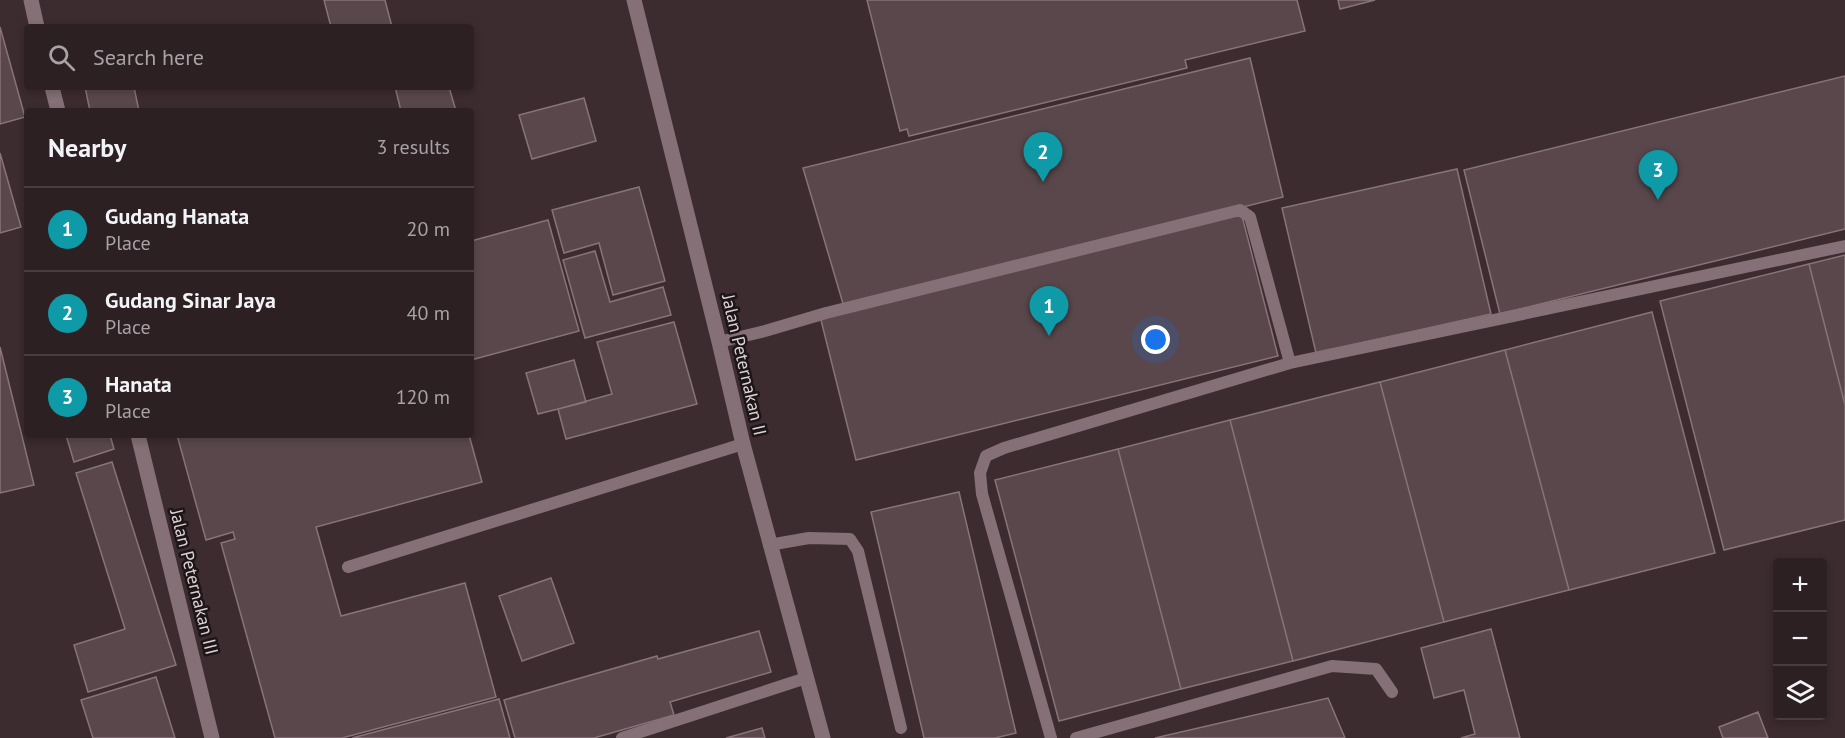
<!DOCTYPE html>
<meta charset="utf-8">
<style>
body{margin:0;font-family:"PT Sans",sans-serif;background:#35282b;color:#f1f3f6}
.controls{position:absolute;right:18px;bottom:18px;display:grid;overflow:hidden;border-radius:6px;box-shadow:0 3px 9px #0003}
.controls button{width:54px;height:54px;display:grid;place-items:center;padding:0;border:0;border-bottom:2px solid #483e41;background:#2d2023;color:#f1f3f6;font:30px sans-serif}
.you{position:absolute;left:1156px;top:340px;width:21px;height:21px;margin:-15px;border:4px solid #fff;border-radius:50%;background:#1a73e8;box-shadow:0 0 0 9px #1a73e833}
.badge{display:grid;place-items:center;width:39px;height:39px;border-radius:50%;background:#1a73e8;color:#fff;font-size:20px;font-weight:700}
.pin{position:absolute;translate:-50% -50px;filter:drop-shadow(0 2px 3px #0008)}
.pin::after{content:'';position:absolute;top:32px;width:21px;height:18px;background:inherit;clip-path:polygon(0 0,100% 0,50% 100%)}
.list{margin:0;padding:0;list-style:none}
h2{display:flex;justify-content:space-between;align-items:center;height:78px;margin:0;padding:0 24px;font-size:26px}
h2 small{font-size:20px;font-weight:400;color:#a7a3a6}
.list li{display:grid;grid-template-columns:39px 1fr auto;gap:18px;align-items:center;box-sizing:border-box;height:84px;padding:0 24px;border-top:2px solid #483e41}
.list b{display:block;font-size:22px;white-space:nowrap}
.list p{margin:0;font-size:20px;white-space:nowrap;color:#a7a3a6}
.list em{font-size:20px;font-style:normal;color:#a7a3a6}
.icon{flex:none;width:33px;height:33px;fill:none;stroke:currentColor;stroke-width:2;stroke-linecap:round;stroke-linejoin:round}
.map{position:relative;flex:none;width:1845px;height:738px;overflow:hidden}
.search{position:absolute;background:#2d2023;box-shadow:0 3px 9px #0003;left:24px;top:24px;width:450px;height:66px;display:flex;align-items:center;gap:15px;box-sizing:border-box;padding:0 21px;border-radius:6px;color:#a7a3a6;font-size:22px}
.panel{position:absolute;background:#2d2023;box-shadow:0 3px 9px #0003;left:24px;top:108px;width:450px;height:330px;border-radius:6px}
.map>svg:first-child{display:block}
.building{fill:#59474c;stroke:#887379;stroke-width:1.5}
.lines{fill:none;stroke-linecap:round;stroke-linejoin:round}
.lane{stroke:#847076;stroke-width:12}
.street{stroke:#847076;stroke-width:15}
.secondary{stroke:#847076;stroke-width:15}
.labels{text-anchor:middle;stroke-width:5;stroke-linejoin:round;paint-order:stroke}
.street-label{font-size:18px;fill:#ded2d5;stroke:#1d1618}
</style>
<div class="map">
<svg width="1845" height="738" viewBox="0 0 1845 738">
<rect width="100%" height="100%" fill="#3c2b2f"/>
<path class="building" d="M324,0h61l7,27h-61z
M867,0h430l8,31 -120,29 2,8 -278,68 -2,-7 -7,2z
M1338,0h37l-35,9z
M0,27l25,90 -25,7z
M1250,58l33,139 -439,110 -41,-139z
M1845,76v153l-345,85 -36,-144z
M85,87h49l5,24h-49z
M395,87h54l7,24h-55z
M584,98l12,43 -64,18 -13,-44z
M0,153l21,74 -21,6z
M1457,169l34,145 -175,39 -34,-145z
M639,187l26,94 -52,14 -14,-52 -35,10 -12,-43z
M1241,212l37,144 -422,104 -36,-144z
M548,220l31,111 -108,29v-119z
M595,251l15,51 53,-15 8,28 -86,23 -22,-78z
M1845,255v150l-36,-141z
M1809,264l36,141v115l-121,30 -64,-249z
M1652,312l63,241 -146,37 -64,-240z
M674,322l23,82 -131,35 -8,-30 54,-15 -15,-52z
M0,347l34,138 -34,8z
M1505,350l64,240 -125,32 -64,-240z
M574,360l12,42 -48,12 -12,-41z
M1380,382l64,240 -151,39 -63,-241z
M1230,420l63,241 -112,28 -63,-240z
M66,435h44l4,14 -40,13z
M177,435h292l13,47 -166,45 25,89 124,-33 31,114 -154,41h-67l-54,-195 14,-4 -2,-7 -27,8z
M1118,449l63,240 -122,32 -64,-241z
M112,462l64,203 -88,27 -14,-47 51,-16 -49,-156z
M959,492l57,241 -21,5h-71l-53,-226z
M551,578l23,65 -52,18 -23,-65z
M1491,629l29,109h-59l14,-4 -11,-44 -30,8 -13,-50z
M759,631l12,41 -101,30 4,13 -80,23h-79l-11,-38 153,-44 1,3z
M156,677l19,61h-82l-12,-38z
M1328,698l17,40h-190z
M499,699l11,39h-158z
M1758,712l10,26h-45l-4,-11z
M762,728l3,10h-39z"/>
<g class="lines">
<path class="lane" d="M719,342l46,-11 61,-18 414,-103 10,7 40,146
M769,545l40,-7 41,1 8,12 43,177
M348,567l395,-123
M622,738l184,-60
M1051,738l-69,-244 -2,-21 6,-17 18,-8 286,-85 555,-117
M1076,738l256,-72 44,3 16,23"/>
<path class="street" d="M31,0l6,27
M52,87l6,24
M138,435l74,303"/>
<path class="secondary" d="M634,0l85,342 24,102 80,294"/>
</g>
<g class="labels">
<g class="street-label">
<text transform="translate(744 365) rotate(77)" y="6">Jalan Peternakan II</text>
<text transform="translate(194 582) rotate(76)" y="6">Jalan Peternakan III</text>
</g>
</g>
</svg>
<div class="controls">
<button>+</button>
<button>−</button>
<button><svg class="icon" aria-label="layers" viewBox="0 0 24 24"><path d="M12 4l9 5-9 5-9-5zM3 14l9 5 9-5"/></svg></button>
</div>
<div class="you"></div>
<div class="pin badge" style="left:1049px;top:336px;background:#0f9aa8">1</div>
<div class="pin badge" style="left:1043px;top:182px;background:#0f9aa8">2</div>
<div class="pin badge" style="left:1658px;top:200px;background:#0f9aa8">3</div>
<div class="search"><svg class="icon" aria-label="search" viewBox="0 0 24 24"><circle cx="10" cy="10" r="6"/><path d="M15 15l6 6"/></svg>Search here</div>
<section class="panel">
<h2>Nearby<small>3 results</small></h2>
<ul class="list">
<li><span class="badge" style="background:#0f9aa8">1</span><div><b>Gudang Hanata</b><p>Place</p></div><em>20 m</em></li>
<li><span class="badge" style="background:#0f9aa8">2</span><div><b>Gudang Sinar Jaya</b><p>Place</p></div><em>40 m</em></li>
<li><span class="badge" style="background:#0f9aa8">3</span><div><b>Hanata</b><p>Place</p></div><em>120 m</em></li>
</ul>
</section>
</div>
